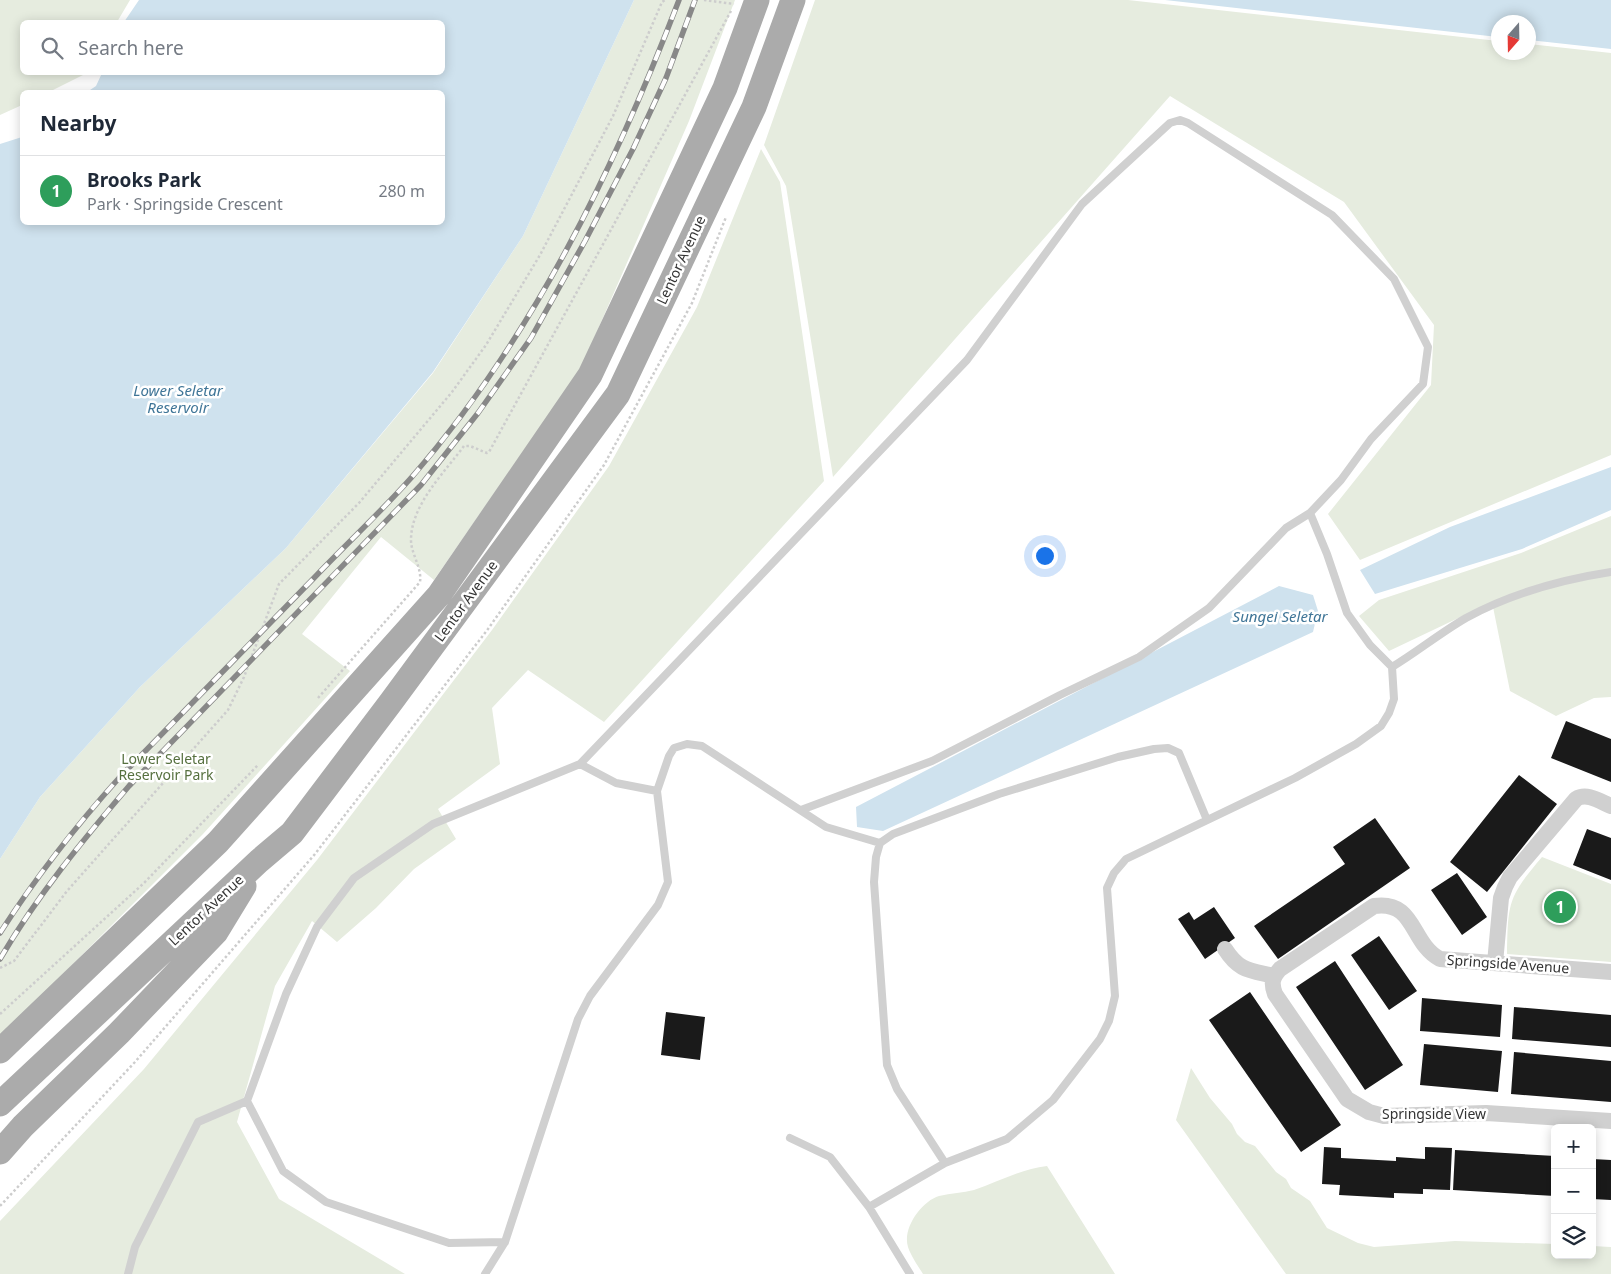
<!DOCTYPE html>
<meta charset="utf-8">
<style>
body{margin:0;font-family:"Noto Sans",sans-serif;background:#f2f2f3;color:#1f2937}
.controls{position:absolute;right:15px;bottom:15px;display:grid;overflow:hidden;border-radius:8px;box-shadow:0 2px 12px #0003}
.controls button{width:45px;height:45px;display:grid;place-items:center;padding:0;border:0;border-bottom:1px solid #e0e1e3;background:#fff;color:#1f2937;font:25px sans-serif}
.compass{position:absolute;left:1491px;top:15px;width:45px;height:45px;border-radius:50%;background:#fff;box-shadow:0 2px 12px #0003;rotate:200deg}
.you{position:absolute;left:1044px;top:555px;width:18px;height:18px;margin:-12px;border:4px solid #fff;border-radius:50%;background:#1a73e8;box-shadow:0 0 0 8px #1a73e833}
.badge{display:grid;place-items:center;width:32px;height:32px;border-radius:50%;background:#e63946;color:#fff;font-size:16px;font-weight:700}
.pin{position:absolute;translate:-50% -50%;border:2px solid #fff;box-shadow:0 1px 5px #0006}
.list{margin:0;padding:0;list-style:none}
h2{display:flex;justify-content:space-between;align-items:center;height:65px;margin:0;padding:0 20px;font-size:21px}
h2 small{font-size:16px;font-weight:400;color:#747a83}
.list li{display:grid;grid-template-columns:32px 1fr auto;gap:15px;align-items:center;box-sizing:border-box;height:70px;padding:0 20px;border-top:1px solid #e0e1e3}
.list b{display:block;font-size:19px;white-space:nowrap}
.list p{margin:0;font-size:16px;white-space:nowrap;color:#747a83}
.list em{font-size:16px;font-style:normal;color:#747a83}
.icon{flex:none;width:28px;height:28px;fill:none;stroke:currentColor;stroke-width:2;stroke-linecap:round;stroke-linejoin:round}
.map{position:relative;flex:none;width:1611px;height:1274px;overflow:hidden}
.search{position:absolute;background:#fff;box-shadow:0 2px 12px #0003;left:20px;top:20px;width:425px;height:55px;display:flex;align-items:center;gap:12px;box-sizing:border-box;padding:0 18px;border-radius:8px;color:#747a83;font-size:19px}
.panel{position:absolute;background:#fff;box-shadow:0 2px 12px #0003;left:20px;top:90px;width:425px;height:135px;border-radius:8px}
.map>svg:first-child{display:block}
.green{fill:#e6ecdf}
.water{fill:#cfe2ee}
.building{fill:#1a1a1a}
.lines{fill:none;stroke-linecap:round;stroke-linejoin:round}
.path{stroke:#cdcdcd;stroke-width:2.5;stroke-dasharray:2.5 2.5;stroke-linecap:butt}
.service{stroke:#d0d0d0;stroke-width:8}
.minor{stroke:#d0d0d0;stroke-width:16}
.primary{stroke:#ababab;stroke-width:25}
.rail-casing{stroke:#888;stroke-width:5.5}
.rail{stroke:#fff;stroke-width:4;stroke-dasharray:11;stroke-linecap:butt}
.labels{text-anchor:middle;stroke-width:5;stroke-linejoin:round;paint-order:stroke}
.street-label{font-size:14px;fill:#333;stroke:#fff}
.park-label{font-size:14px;fill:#56703f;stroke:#fff}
.water-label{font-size:15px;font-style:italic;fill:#3f7597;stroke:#fff}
</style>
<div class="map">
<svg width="1611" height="1274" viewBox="0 0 1611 1274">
<rect width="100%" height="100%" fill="#fff"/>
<path class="green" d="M0,0h130l-13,22h-95v50l65,1 -38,19h-27v13l-22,10z
M634,0h101l-46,121 -108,247 -147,212 -53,-43 -79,97 48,37 -147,163 -203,203v-178l40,-62 100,-110 146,-139 147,-175 90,-137z
M815,0h313l370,41v11h30l1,-8 82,9v402l-251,105 -32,-46 103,-129 3,-60 -90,-123 -174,-106 -337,381 -47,-291 -22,-41z
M761,149l19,33 44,299 -220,241 -76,-52 -36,38 8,56 -62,45 18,30 -42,30 -38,39 -39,34 -25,-21 -37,65 -38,136 42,77 126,75h-405v-53l144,-152 173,-209 175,-230 117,-164 88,-159z
M1611,516v181l-17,1 -38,18 -46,-25 -18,-89 -103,49 -30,-35 20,-16 142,-47z
M1542,857l69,27v78l-104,-8c1,-52 1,-57 35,-97z
M1191,1068l19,30 22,26 5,10 8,8 10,4 21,26 10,7 5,9 19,13 17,27 31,15 16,4 81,-6 100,3v11h37v-9l19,1v27h-325l-110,-154z
M1047,1166l68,108h-192c-5,-8 -12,-18 -15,-27 -6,-19 14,-46 31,-51 12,-3 24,-3 35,-6 24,-8 47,-21 73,-24z"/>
<path class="water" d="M139,0h495l-111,236 -90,136 -147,176 -146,139 -100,110 -40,62v-715l22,-7v85h420v-130h-355l9,-6 6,-13 340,-1v-50h-318z
M1165,0h446v49l-82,-9 -1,-18h-30v15z
M1611,467v43l-89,39 -147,45 -15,-24 90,-43z
M1279,586l34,9 5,16 -5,21 -430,199 -26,-4 -1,-20z"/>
<path class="building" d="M1566,721l45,18v43l-60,-24z
M1519,775l38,29 -70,88 -37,-30z
M1375,818l35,50 -132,91 -24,-33 91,-62 -12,-17z
M1587,829l24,9v42l-38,-15z
M1457,873l30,44 -25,18 -31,-45z
M1214,907l21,31 -30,21 -27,-40 11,-7 5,8z
M1379,936l38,55 -28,19 -38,-55z
M1335,961l68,104 -38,25 -69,-103z
M1250,992l91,133 -40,27 -92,-132z
M1422,998l80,7 -2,32 -80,-6z
M1514,1007l97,8v32l-99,-8z
M666,1012l39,5 -5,43 -39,-5z
M1424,1044l78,7 -4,41 -78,-7z
M1514,1052l97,9v41l-100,-8z
M1324,1147l17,1v10l55,3v-4l29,2v-12l27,1 -2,42 -27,-1v5l-29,-1v5l-55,-3 1,-10 -18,-1z
M1455,1150l100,6v40l-102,-6z
M1592,1159l19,1v40l-19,-1z"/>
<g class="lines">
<path class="path" d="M704,0l30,4
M318,698l102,-116c2,-15 -9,-28 -9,-42 0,-35 33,-67 53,-94h6l17,7 2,-1 242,-441
M0,968l14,-7 53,-70 161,-181 16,-33 35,-93 80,-81 93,-111 34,-47 54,-90 73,-139 49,-114 3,-2
M0,1014l144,-131 114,-118
M0,1206l135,-144 180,-208 173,-225 116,-164 88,-162 34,-86"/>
<path class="service" d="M1392,667c25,-15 48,-34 74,-49 46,-25 93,-38 145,-46
M580,764l36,19 41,8
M790,1138l40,19 39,50 41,67
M945,1163l-48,-74 -10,-24 -13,-183 2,-25 4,-14 13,-9 106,-40 119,-37 36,-8 14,-1 11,5 28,67
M869,1207l76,-44 62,-24 46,-39 47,-61 9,-18 6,-25 -8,-108 7,-15 12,-14 169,-81 61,-34 25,-18 8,-13 5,-14 -2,-32 -22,-22 -23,-32 -20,-59 -17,-41
M505,1242l-56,1 -123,-41 -43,-31 -36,-70 39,-107 31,-67 37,-49 79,-54 147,-60 387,-404 115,-156 88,-81 10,-3 8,3 144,92 62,64 34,68 -5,37 -52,55 -30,41 -31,33 -24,15 -77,80 -70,49 -79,38 -128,66 -131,49
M128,1274l7,-27 63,-125 49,-21
M485,1274l20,-32 73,-223 12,-23 68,-91 10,-23 -11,-91 12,-35 5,-8 13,-4 15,2 124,81 54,16"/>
<path class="minor" d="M1225,949c14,22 24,21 49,27
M1495,963l6,-65 4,-11 5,-10 66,-78c11,-7 25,3 35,7
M1611,972l-171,-13c-30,-16 -24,-59 -66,-53l-94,63c-8,9 -9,14 -5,25l72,105 22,13 15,4 102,-3 125,8"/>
<path class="primary" d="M0,1051l218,-209 221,-247 151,-220 135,-287 32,-88
M0,1104l259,-243 33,-28 99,-131 227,-308 136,-287 39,-107
M0,1152l23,-26 96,-93 97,-101 28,-46"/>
<defs>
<path id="rail" d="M0,933c36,-56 75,-106 119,-155 65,-66 129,-133 194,-199 32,-34 67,-66 98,-101 121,-139 203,-308 268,-478
M0,959c37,-63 82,-118 129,-173l292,-301 57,-72 53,-75 54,-97 48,-92 33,-71 29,-78"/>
</defs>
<use href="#rail" class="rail-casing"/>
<use href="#rail" class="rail"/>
</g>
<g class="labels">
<g class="street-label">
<text transform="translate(681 260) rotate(-65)" y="5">Lentor Avenue</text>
<text transform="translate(466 601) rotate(-54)" y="5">Lentor Avenue</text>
<text transform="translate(206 910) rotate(-43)" y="5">Lentor Avenue</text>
<text transform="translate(1508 964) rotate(4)" y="5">Springside Avenue</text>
<text x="1434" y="1119">Springside View</text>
</g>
<g class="park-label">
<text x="166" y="764">Lower Seletar<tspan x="166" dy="16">Reservoir Park</tspan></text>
</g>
<g class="water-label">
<text x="178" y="396">Lower Seletar<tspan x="178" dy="17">Reservoir</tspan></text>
<text x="1280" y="622">Sungei Seletar</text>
</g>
</g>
</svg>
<div class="controls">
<button>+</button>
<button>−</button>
<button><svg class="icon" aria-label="layers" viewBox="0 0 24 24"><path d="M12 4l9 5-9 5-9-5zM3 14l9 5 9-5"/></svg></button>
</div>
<svg class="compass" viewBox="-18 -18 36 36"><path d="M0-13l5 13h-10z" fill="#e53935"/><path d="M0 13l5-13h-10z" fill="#747a83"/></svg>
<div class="you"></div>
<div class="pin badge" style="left:1560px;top:907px;background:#2e9e5b">1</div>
<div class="search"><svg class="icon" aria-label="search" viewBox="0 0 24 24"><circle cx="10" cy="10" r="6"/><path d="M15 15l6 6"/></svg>Search here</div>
<section class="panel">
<h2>Nearby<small></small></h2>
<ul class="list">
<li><span class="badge" style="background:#2e9e5b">1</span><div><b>Brooks Park</b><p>Park · Springside Crescent</p></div><em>280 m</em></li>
</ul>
</section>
</div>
